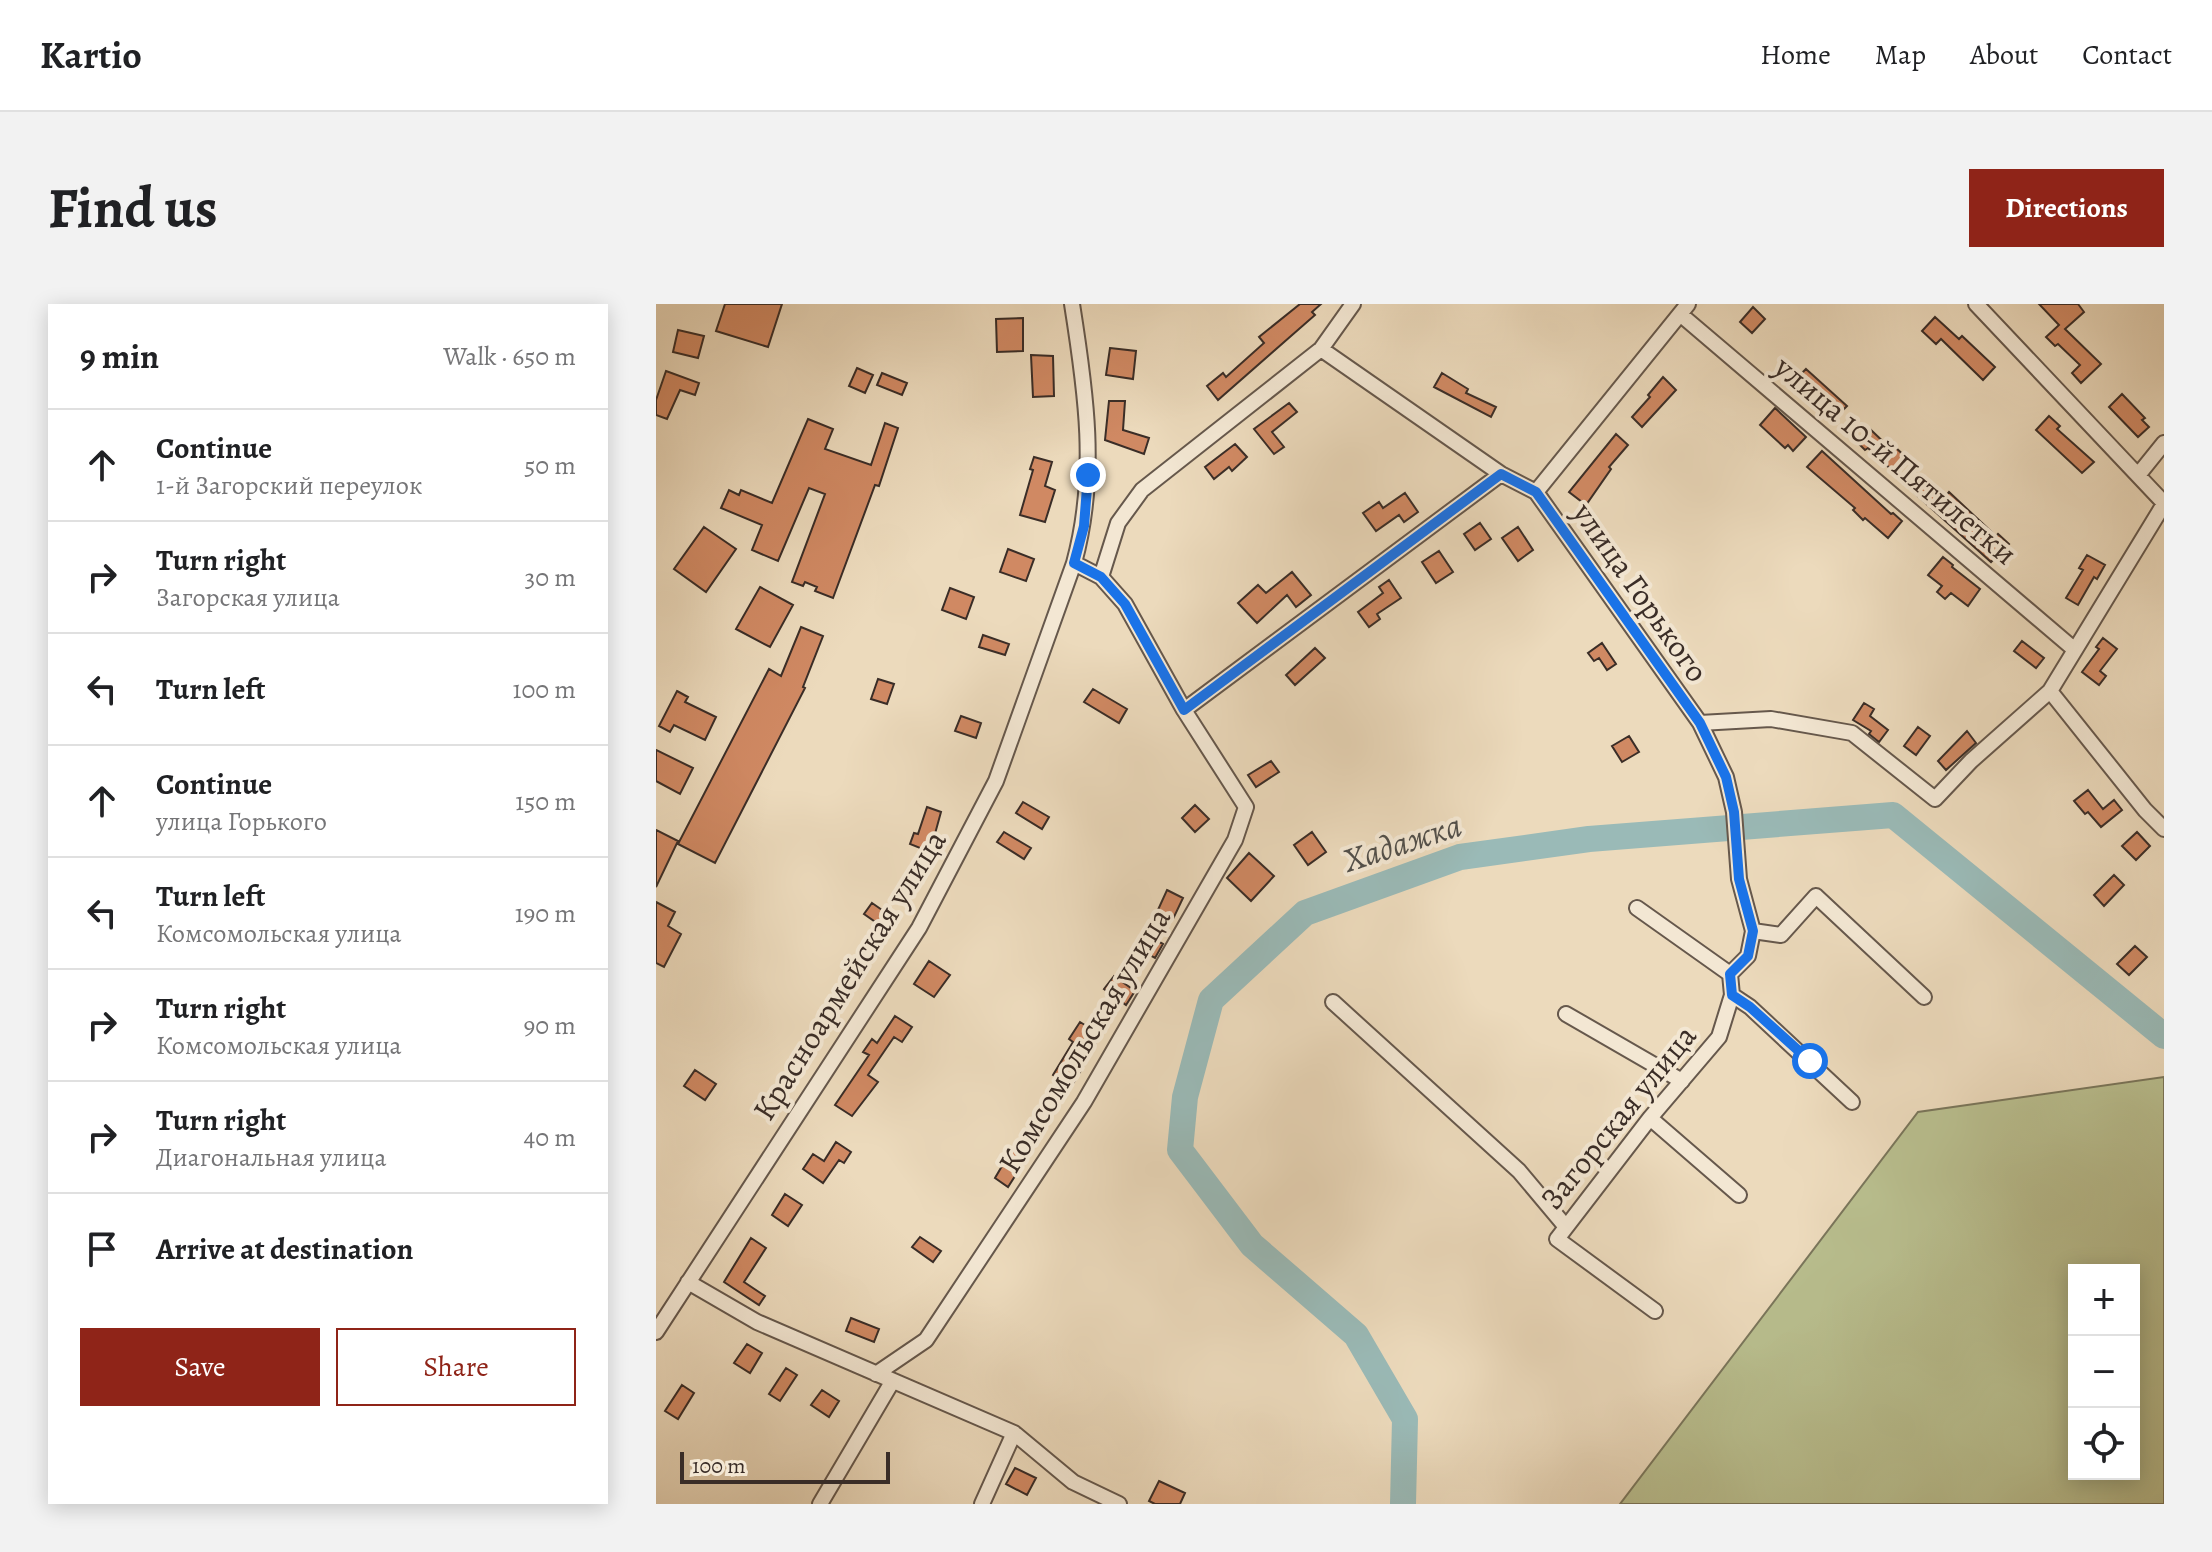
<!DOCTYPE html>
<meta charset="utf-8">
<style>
body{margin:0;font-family:Alegreya,serif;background:#f2f2f2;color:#202124}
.controls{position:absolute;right:24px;bottom:24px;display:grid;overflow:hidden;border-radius:0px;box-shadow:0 4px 20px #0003}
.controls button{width:72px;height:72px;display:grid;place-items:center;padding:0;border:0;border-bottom:2px solid #e0e0e0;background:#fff;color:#202124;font:40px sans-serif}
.scale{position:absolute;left:24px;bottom:20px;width:210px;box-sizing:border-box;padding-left:8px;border:4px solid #3a2d27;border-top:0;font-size:22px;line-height:28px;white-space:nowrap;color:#3a2d27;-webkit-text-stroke:6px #f3e7d3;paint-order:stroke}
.stop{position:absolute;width:24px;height:24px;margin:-18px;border:6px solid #1a73e8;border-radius:50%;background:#fff}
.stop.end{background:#1a73e8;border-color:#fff;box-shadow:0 2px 8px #0008}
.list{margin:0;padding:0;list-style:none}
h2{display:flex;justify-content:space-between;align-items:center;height:104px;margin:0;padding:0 32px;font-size:34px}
h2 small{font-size:26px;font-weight:400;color:#757577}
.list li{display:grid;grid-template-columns:52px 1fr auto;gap:24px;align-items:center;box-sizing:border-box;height:112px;padding:0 32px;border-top:2px solid #e0e0e0}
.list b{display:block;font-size:30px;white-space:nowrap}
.list p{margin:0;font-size:26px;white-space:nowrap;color:#757577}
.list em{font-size:26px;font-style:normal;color:#757577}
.actions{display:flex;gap:16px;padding:24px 32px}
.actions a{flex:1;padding:18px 0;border:2px solid #8f2418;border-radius:0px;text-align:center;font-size:28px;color:#8f2418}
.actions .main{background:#8f2418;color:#fff}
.icon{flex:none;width:44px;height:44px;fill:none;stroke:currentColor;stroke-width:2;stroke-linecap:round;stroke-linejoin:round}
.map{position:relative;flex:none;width:1508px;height:1200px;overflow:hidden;border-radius:0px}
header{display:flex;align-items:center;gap:48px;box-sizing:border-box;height:112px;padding:0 40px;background:#fff;border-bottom:2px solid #e0e0e0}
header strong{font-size:38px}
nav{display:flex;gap:44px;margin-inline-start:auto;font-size:28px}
.intro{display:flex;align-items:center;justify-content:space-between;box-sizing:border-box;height:192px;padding:0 48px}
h1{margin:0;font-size:56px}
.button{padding:20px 36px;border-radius:0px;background:#8f2418;color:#fff;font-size:28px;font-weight:700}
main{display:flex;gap:48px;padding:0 48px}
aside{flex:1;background:#fff;border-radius:0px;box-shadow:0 4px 20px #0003}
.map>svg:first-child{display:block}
.green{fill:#b9bf8f;stroke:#7a765b;stroke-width:2;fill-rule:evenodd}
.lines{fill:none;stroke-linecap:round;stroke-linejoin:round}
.river{stroke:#9abab7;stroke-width:26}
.building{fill:#d08963;stroke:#3a2d27;stroke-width:2}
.street-casing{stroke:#66584c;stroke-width:18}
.street{stroke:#f3e7d3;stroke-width:14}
.route{stroke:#1a73e8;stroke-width:10}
.labels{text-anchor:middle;stroke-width:8;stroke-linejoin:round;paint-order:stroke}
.street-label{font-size:32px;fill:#3a2d27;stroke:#f3e7d3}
.water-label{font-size:34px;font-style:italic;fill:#52504b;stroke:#f3e7d3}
</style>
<header>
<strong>Kartio</strong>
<nav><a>Home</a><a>Map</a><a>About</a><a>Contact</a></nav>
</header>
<div class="intro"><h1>Find us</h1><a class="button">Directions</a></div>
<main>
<aside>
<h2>9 min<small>Walk · 650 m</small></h2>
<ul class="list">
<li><svg class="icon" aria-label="ahead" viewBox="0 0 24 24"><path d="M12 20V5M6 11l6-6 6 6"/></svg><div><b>Continue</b><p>1-й Загорский переулок</p></div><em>50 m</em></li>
<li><svg class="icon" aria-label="right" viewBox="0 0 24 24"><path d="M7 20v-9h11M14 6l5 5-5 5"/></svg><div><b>Turn right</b><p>Загорская улица</p></div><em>30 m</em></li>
<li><svg class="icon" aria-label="left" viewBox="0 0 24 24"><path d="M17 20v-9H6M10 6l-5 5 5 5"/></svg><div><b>Turn left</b></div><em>100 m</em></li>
<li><svg class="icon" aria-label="ahead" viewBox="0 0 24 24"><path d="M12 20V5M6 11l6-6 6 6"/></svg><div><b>Continue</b><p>улица Горького</p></div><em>150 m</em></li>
<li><svg class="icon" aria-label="left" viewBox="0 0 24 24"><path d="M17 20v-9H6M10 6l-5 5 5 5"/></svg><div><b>Turn left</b><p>Комсомольская улица</p></div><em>190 m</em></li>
<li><svg class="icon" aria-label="right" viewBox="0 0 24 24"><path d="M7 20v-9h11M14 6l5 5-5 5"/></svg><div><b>Turn right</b><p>Комсомольская улица</p></div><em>90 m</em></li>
<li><svg class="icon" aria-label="right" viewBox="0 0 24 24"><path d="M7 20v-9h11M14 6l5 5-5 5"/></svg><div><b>Turn right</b><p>Диагональная улица</p></div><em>40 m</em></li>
<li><svg class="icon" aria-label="arrive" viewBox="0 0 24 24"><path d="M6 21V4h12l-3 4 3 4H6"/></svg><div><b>Arrive at destination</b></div></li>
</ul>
<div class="actions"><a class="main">Save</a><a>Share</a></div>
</aside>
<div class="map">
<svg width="1508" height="1200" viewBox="0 0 1508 1200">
<rect width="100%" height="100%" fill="#ecdabc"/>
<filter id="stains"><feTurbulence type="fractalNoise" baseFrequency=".0025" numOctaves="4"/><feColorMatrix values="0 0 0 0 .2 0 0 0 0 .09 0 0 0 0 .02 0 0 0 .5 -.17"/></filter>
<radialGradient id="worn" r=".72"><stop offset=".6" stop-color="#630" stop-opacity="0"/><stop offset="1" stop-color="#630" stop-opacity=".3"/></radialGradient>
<path class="green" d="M1508,773v427h-544l298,-392zM1418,966h60v204h-60z"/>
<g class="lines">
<path class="river" d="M747,1200l2,-85 -49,-84 -104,-90 -72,-95 5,-53 26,-97 94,-87 155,-56 129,-18 304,-24 271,221"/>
</g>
<path class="building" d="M69,0h57l-14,43 -52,-16z
M644,0h21l-9,8 3,3 -97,85 -11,-14 16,-13 3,4 38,-34 -5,-6z
M1383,0h39l6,8 -19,17 36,35 -20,19 -9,-10 8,-8 -22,-21 -3,2 -9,-9 13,-12z
M1097,3l12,12 -13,14 -12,-11z
M1279,13l24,22 3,-3 33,31 -12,13 -42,-41 -5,5 -14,-13z
M367,14v33l-26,1 -1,-33z
M22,26l26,6 -6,22 -25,-6z
M454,44l26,3 -3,28 -27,-4z
M375,51l22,1 1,40 -21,1z
M201,64l16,7 -8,18 -16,-7z
M1150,65l41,37 -13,13 -25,-24 -3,3 -15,-14z
M10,67l33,12 -4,12 -15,-5 -13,29 -11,-4v-15z
M226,69l25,10 -5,12 -25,-10z
M786,69l26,16 -2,4 30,14 -5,10 -57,-30z
M1007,73l13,13 -34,37 -10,-10 18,-20 -2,-2z
M1466,90l23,24 -3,2 7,7 -11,10 -29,-30z
M453,97h16l-2,29 26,8 -5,16 -39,-14z
M633,99l8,9 -25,20 12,15 -10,7 -20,-25z
M1119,104l31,29 -13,14 -5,-6 -3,3 -25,-23z
M1393,112l11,10 -3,3 37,33 -12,11 -46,-43z
M152,115l25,10 -8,20 46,16 14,-42 13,5 -19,58 -4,-1 -42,113 -18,-7 2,-4 -12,-5 -2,4 -11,-4 33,-88 -16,-6 -31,73 -26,-11 10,-25 -41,-17 8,-18 10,5 2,-5 31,13z
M1214,125l23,22 3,-3 12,11 -13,14 -27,-25 -3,2 -8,-8z
M960,130l12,11 -19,22 2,2 -25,36 -17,-13z
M579,140l12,13 -15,14 -3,-4 -15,12 -9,-12z
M1166,147l69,63 2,-1 9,8 -14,17 -23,-20 -2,2 -10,-10 2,-2 -48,-41z
M378,153l18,5 -7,24 10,4 -10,32 -25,-7 13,-45 -3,-1z
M1267,174l21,20 5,-6 47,44 2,-2 11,10 -18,18 -80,-72z
M749,189l13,19 -14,10 -5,-7 -23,16 -13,-18 16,-11 4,6z
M824,219l11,16 -16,11 -11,-16z
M48,223l32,22 -30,43 -32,-23z
M862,223l15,23 -15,11 -16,-23z
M352,245l26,10 -8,22 -26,-9z
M783,247l14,21 -17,11 -14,-21z
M1431,251l18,10 -8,14 -3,-2 -16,28 -12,-7 17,-28 -4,-2z
M1287,253l10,8 -1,2 28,22 -12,17 -17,-13 -6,6 -8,-7 5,-6 -14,-11z
M636,268l19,23 -15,12 -9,-12 -30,28 -19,-20 20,-18 8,8z
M733,276l12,18 -24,16 3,5 -11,8 -11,-15 25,-19 -4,-6z
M104,283l33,18 -23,42 -34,-18z
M294,284l24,9 -8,22 -24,-9z
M145,323l22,9 -20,51 2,1 -90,175 -37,-19 91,-175 12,7z
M327,331l26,9 -4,11 -26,-8z
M1447,334l14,11 -17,22 6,5 -7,9 -17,-13 17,-23 -3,-2z
M1366,337l22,17 -8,10 -22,-17z
M946,339l14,21 -9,6 -8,-12 -5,3 -6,-8z
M659,344l10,10 -30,27 -9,-10z
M222,375l16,5 -7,20 -16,-5z
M437,385l34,20 -8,14 -35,-21z
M21,387l11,6 -3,5 31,15 -11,23 -31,-15 -4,7 -11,-6z
M1208,399l10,6 -4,7 18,14 -9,12 -10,-8 2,-3 -18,-11z
M305,412l20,7 -5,15 -21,-7z
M1262,423l12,9 -14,19 -12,-9z
M1311,427l9,12 -30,27 -8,-9z
M973,432l10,16 -17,10 -10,-16z
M0,446l37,18 -13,26 -24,-13z
M615,457l8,11 -23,15 -8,-12z
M1432,486l15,19 11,-9 8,10 -21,17 -13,-15 -3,2 -11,-13z
M367,498l26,15 -7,12 -26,-16z
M539,501l14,14 -14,13 -13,-14z
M271,503l14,5 -11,40 -20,-8 4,-11 4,1z
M0,526l22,11 -22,46z
M348,528l27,16 -7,11 -27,-17z
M656,528l14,20 -18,13 -14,-20z
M1481,528l13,14 -14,14 -14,-14z
M593,549l25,23 -23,25 -24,-23z
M1458,571l10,10 -20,21 -10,-11z
M511,586l16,8 -10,21 -16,-7z
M0,598l19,10 -7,14 13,8 -17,33 -8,-4z
M216,599l23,16 -8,11 -23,-16z
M487,629l20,11 -8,14 -20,-11z
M1479,642l12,11 -18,18 -12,-11z
M273,657l21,14 -16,22 -20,-13z
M458,672l21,15 -9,14 -22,-16z
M239,712l17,11 -10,15 -8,-5 -26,38 10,7 -26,34 -17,-11 34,-50 -6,-3 9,-13 5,4z
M424,718l21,13 -20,31 2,1 -12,20 -18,-12 20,-33 -4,-3z
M39,766l21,14 -11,16 -21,-14z
M180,838l15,10 -7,11 -5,-3 -16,23 -20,-14 10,-15 11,7z
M356,845l14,10 -18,28 -13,-9z
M129,890l17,11 -14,21 -16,-11z
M264,933l21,14 -8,11 -21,-15z
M95,934l15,10 -22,34 21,14 -6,9 -35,-23z
M195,1014l28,11 -5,13 -28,-11z
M91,1040l15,9 -12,20 -16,-10z
M130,1064l11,7 -17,26 -11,-7z
M26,1081l12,8 -16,26 -13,-8z
M166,1086l17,11 -10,16 -18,-12z
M359,1164l21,10 -9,17 -21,-11z
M503,1177l26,12 -5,11h-25l-6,-3z"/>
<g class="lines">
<defs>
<path id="street" d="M1320,0l188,199
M1024,10l395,336
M665,45l180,125 35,18 164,231 71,-4 81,14 83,66 36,-38 79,-70 114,-187
M1483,170l25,-31
M880,188l152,-188
M418,259l27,14 17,-54 24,-33 179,-141 32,-45
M1394,387l95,119 19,19
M528,406l317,-236
M1044,419l26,54 8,35 5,67 14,52
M981,604l93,66
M1076,691l18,12 102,95
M677,698l186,169 47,56
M910,710l116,67
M994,814l89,77
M32,978l69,40 257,111 59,49 46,22
M999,1007l-98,-72 93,-121 69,-81 13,-42 -2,-21 18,-18 5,-25 28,4 35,-39 108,101
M0,1028l263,-404 77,-147 78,-218c24,-88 12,-171 -2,-259
M220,1070l50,-34 158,-238 151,-262 11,-33 -62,-97 -59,-106 -24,-27
M164,1200l72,-122
M326,1200l32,-71"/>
</defs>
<use href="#street" class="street-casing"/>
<use href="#street" class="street"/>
</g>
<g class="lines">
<path class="route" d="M432,171l-4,51 -10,37 27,14 24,27 59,106 317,-236 35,18 164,231 26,54 8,35 5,67 14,52 -5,25 -18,18 2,21 18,12 60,54"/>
</g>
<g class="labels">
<g class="street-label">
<text transform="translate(1240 156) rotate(40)" y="11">улица 10-й Пятилетки</text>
<text transform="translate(985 288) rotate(55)" y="11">улица Горького</text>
<text transform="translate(193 671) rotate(-58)" y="11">Красноармейская улица</text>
<text transform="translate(428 736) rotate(-59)" y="11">Комсомольская улица</text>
<text transform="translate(962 813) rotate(-51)" y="11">Загорская улица</text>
</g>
<g class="water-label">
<text transform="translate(746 538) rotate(-18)" y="12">Хадажка</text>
</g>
</g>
<rect width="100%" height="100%" filter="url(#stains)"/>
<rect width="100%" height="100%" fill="url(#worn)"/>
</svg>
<div class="controls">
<button>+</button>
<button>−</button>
<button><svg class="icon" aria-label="locate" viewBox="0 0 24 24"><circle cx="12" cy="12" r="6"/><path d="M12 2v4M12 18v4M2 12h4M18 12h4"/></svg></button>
</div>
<div class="scale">100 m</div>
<div class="stop" style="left:1154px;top:757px"></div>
<div class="stop end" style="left:432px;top:171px"></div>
</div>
</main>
